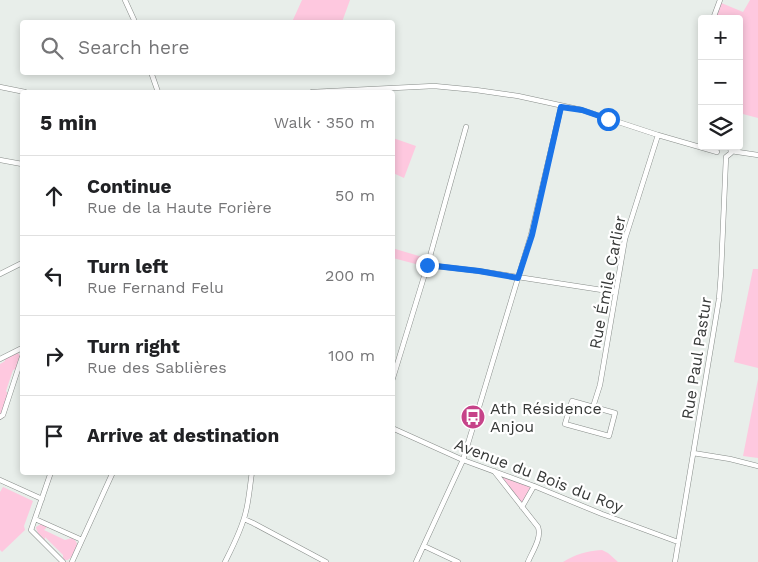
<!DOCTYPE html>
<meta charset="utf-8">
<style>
body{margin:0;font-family:"Work Sans",sans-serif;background:#f2f2f2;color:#202124}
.controls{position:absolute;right:15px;top:15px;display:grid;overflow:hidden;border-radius:5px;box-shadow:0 2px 8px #0003}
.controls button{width:45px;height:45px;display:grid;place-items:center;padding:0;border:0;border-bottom:1px solid #e0e0e0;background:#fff;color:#202124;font:25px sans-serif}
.stop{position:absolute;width:15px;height:15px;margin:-11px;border:4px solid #1a73e8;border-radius:50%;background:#fff}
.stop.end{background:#1a73e8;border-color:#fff;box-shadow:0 1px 5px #0008}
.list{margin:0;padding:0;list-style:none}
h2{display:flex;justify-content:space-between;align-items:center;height:65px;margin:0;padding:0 20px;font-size:21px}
h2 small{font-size:16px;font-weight:400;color:#757577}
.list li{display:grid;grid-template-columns:32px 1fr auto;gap:15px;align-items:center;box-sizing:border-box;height:80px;padding:0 20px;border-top:1px solid #e0e0e0}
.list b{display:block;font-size:19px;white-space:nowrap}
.list p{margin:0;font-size:16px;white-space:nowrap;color:#757577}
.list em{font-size:16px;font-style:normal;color:#757577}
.icon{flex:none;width:28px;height:28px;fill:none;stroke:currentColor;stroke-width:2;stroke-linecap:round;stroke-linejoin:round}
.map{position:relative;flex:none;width:758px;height:562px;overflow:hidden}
.search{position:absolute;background:#fff;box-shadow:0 2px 8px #0003;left:20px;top:20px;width:375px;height:55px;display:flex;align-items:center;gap:12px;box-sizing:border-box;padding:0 18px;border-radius:5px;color:#757577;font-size:19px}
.panel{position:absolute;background:#fff;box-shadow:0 2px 8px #0003;left:20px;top:90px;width:375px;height:385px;border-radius:5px}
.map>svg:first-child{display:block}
.green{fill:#fec8df}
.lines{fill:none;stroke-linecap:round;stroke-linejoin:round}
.street-casing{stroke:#878c89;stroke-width:5.5}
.street{stroke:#fff;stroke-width:4.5}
.route{stroke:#1a73e8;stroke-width:6}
.labels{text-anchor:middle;stroke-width:4.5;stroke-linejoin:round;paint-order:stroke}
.street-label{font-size:16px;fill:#373938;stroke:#fff}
.poi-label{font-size:16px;fill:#373938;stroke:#fff;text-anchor:start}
</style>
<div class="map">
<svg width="758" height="562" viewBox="0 0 758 562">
<rect width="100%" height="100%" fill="#e8eeea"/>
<path class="green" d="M302,0h48l-8,22h-50z
M750,0h8v118l-19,-5 2,-14 -2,-1v-79h-26l6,-17 24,10z
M393,138l23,8 -12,32 -11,-5z
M392,248l37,11 -2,8 -34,-9z
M753,269h5v99l-24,-6z
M18,353l3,4 -2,11 -6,2 -7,21 3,5 -9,21v-53l5,-3 -1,-4z
M758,379v79l-15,-2z
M493,470l41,16 -12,21z
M3,487l30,14 -9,25 1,4 -23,22 -2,-2v-58z
M41,524l6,3 -3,3 21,10 7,-2c2,2 4,2 5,6 0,4 -6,17 -11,16 -1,0 -2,-1 -3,-2v-3l-18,-18v3l-7,-7 -2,-5v-1z
M602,550l6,3 10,9h-55c13,-8 23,-11 39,-12z"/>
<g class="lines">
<defs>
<path id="street" d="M125,0l10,22
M713,19l7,-19
M151,72l7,20
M0,87l25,5
M312,92l122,-6 42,4 42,6 64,14 76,25 59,17
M731,151l27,4
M726,157l5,-4 -1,-7
M0,160l22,4
M427,265l52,6 136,21
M0,274l22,-11
M0,359l22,-11
M392,381l35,-114 39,-140
M572,401l43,12 -6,23 -44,-12z
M593,407l7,-22 25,-146 33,-104
M0,417l3,-2 19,-58
M392,428l71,32 71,26 68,28 76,28
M693,453l37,6 28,7
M494,471l44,56c4,11 -6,25 -10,35
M51,472l-20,58 32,32
M0,480l42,19
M522,507l12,-21
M35,519l47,21
M244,519l9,4 73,39
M424,546l34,16
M72,562l41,-90
M225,562c8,-16 17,-33 21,-51 3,-12 4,-26 6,-39
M416,562l47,-102 68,-225 30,-128
M675,562l44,-263 2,-26 5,-116"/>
</defs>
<use href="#street" class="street-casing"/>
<use href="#street" class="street"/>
</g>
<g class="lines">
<path class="route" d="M427,265l52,6 39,7 14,-43 29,-128 21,3 26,9"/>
</g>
<defs>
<symbol id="bus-disc" viewBox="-11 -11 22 22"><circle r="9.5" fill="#c64389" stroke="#fff"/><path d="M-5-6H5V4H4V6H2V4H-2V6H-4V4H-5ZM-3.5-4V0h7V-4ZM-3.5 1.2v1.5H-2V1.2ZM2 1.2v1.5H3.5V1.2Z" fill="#fff"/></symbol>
</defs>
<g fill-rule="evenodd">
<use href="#bus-disc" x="459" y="403" width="28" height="28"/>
</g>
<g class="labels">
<g class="street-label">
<text transform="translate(607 282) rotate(-79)" y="6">Rue Émile Carlier</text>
<text transform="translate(696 358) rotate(-81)" y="6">Rue Paul Pastur</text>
<text transform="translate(539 475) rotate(21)" y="6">Avenue du Bois du Roy</text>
</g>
<g class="poi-label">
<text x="490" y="414">Ath Résidence<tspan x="490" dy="18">Anjou</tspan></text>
</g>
</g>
</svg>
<div class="controls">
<button>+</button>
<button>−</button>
<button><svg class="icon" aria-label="layers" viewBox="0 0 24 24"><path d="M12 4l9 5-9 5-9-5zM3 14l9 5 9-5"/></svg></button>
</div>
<div class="stop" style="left:608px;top:119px"></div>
<div class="stop end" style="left:427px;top:265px"></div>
<div class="search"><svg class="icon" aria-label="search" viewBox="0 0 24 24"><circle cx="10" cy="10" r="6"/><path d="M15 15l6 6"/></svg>Search here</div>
<section class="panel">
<h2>5 min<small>Walk · 350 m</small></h2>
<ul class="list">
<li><svg class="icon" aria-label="ahead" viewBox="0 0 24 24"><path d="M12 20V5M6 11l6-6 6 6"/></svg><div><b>Continue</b><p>Rue de la Haute Forière</p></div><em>50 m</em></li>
<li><svg class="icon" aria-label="left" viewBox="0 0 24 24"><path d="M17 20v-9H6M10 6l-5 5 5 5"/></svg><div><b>Turn left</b><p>Rue Fernand Felu</p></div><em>200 m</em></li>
<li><svg class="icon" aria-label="right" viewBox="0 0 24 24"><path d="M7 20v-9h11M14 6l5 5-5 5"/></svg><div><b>Turn right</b><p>Rue des Sablières</p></div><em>100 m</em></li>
<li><svg class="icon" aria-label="arrive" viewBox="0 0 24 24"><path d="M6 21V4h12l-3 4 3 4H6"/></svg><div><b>Arrive at destination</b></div></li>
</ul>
</section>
</div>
